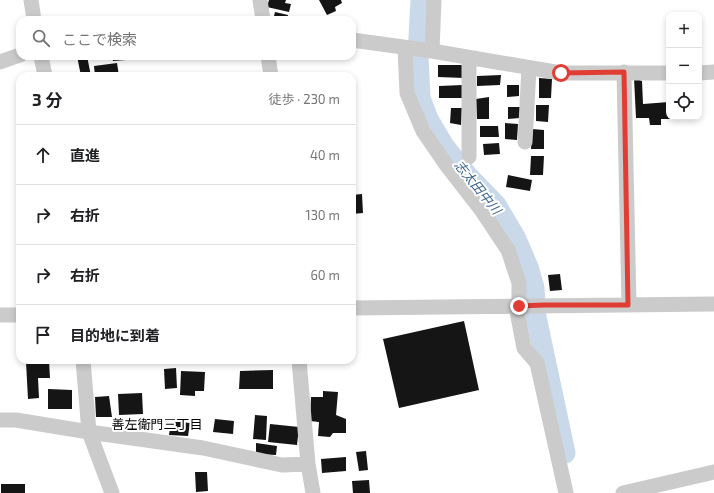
<!DOCTYPE html>
<html lang="ja">
<meta charset="utf-8">
<style>
body{margin:0;font-family:"Exo 2","Noto Sans JP",sans-serif;background:#f2f2f2;color:#202124}
.controls{position:absolute;right:12px;top:12px;display:grid;overflow:hidden;border-radius:8px;box-shadow:0 2px 6px #0003}
.controls button{width:36px;height:36px;display:grid;place-items:center;padding:0;border:0;border-bottom:1px solid #e0e0e0;background:#fff;color:#202124;font:20px sans-serif}
.stop{position:absolute;width:12px;height:12px;margin:-9px;border:3px solid #e03e35;border-radius:50%;background:#fff}
.stop.end{background:#e03e35;border-color:#fff;box-shadow:0 1px 4px #0008}
.list{margin:0;padding:0;list-style:none}
h2{display:flex;justify-content:space-between;align-items:center;height:52px;margin:0;padding:0 16px;font-size:17px}
h2 small{font-size:13px;font-weight:400;color:#757577}
.list li{display:grid;grid-template-columns:26px 1fr auto;gap:12px;align-items:center;box-sizing:border-box;height:60px;padding:0 16px;border-top:1px solid #e0e0e0}
.list b{display:block;font-size:15px;white-space:nowrap}
.list em{font-size:13px;font-style:normal;color:#757577}
.icon{flex:none;width:22px;height:22px;fill:none;stroke:currentColor;stroke-width:2;stroke-linecap:round;stroke-linejoin:round}
.map{position:relative;flex:none;width:714px;height:493px;overflow:hidden}
.search{position:absolute;background:#fff;box-shadow:0 2px 6px #0003;left:16px;top:16px;width:340px;height:44px;display:flex;align-items:center;gap:10px;box-sizing:border-box;padding:0 14px;border-radius:12px;color:#757577;font-size:15px}
.panel{position:absolute;background:#fff;box-shadow:0 2px 6px #0003;left:16px;top:72px;width:340px;height:292px;border-radius:12px}
.map>svg:first-child{display:block}
.lines{fill:none;stroke-linecap:round;stroke-linejoin:round}
.river{stroke:#c9d9ea;stroke-width:21}
.building{fill:#151515}
.minor{stroke:#cbcbcb;stroke-width:15}
.route{stroke:#e03e35;stroke-width:5}
.labels{text-anchor:middle;stroke-width:4;stroke-linejoin:round;paint-order:stroke}
.water-label{font-size:13px;font-style:italic;fill:#3e658e;stroke:#fff}
.neighbourhood-label{font-size:13px;fill:#000;stroke:#fff}
</style>
<div class="map">
<svg width="714" height="493" viewBox="0 0 714 493">
<rect width="100%" height="100%" fill="#fff"/>
<g class="lines">
<path class="river" d="M421,0l-3,56 2,42 8,21 16,27 23,29 29,30 19,32 13,30 6,21 2,29 29,136"/>
</g>
<path class="building" d="M269,0h17l-1,3 6,1 -2,8 -22,-5z
M319,0h22l1,3 -7,4 1,4 -9,4z
M275,12l13,3 -1,5h-14z
M77,56h10l4,20h-10z
M112,56h13l1,4 -13,1z
M117,63l2,13h-24l-1,-10z
M438,65h26v13l-26,-1z
M501,75l-1,10 -23,1v-10z
M539,78l13,1 -1,19h-12z
M634,78l8,3 1,23 26,-2v15h2v2h-10v6h-11l-1,-7h-13z
M463,85v13h-24v-12z
M507,85h12v11l-12,1z
M489,97v22h-12l-1,-20z
M536,105h13l-1,17 -12,-1z
M508,107h12v11l-12,1z
M451,108h11l-1,17 -11,-2z
M505,123l13,1 -1,16 -12,-1z
M480,126h18l1,11h-19z
M532,129l12,1v19h-13z
M499,143l1,11 -16,1 -1,-11z
M531,156h13l-1,19h-13z
M508,175l24,5 -2,11 -24,-4z
M362,194l1,19 -11,1v-19z
M352,273h4v20h-4z
M560,274l2,16 -12,1 -2,-16z
M464,321l15,69 -80,18 -16,-69z
M49,361l1,17h-12l1,20 -11,1 -2,-37z
M176,368l1,20 -12,1 -1,-20z
M273,370v19h-34l1,-18z
M181,371l24,1 -1,19h-9v5l-15,-1z
M48,389l24,1v19h-24z
M323,391l15,1 -2,23 10,4v14h-13l-3,4 -12,-1 1,-14 -9,-1 1,-24h12z
M142,393l1,21 -24,1 -1,-21z
M109,396l3,21h-16l-1,-20z
M255,415l12,1 -1,24 -13,-1z
M215,419l19,2 -1,13 -20,-2z
M171,421l19,2 -2,13 -19,-1z
M270,424l29,3 -2,18 -29,-3z
M256,443l21,3 -1,9 -20,-1z
M366,451l2,19 -9,1 -3,-19z
M346,457v14l-24,2 -1,-14z
M195,472h12l1,19 -12,1z
M369,480l1,13h-17l-1,-12z
M1,484h24v9h-24z"/>
<g class="lines">
<path class="minor" d="M31,0l3,20
M260,0l3,20
M352,40l80,11 129,22h108
M405,48l2,45 16,38 24,35 35,45 26,39 11,33v24
M432,51l2,-51
M41,56l4,20
M268,56l3,20
M0,62l20,-7
M624,72l5,233
M699,73l15,-1
M525,142l4,-74
M469,157v-99
M516,306l8,42 13,15 29,130
M352,308l362,-4
M0,315h20
M83,360l6,72 23,61
M299,360l9,104 5,29
M0,420h16l73,12 114,16 79,17 26,-1
M623,493l91,-21"/>
</g>
<g class="lines">
<path class="route" d="M519,306l25,-1h84l-4,-233 -63,1"/>
</g>
<g class="labels">
<g class="water-label">
<text transform="translate(478 187) rotate(51)" y="5">志太田中川</text>
</g>
<g class="neighbourhood-label">
<text x="157" y="429">善左衛門三丁目</text>
</g>
</g>
</svg>
<div class="controls">
<button>+</button>
<button>−</button>
<button><svg class="icon" aria-label="locate" viewBox="0 0 24 24"><circle cx="12" cy="12" r="6"/><path d="M12 2v4M12 18v4M2 12h4M18 12h4"/></svg></button>
</div>
<div class="stop" style="left:561px;top:73px"></div>
<div class="stop end" style="left:519px;top:306px"></div>
<div class="search"><svg class="icon" aria-label="search" viewBox="0 0 24 24"><circle cx="10" cy="10" r="6"/><path d="M15 15l6 6"/></svg>ここで検索</div>
<section class="panel">
<h2>3 分<small>徒歩 · 230 m</small></h2>
<ul class="list">
<li><svg class="icon" aria-label="ahead" viewBox="0 0 24 24"><path d="M12 20V5M6 11l6-6 6 6"/></svg><div><b>直進</b></div><em>40 m</em></li>
<li><svg class="icon" aria-label="right" viewBox="0 0 24 24"><path d="M7 20v-9h11M14 6l5 5-5 5"/></svg><div><b>右折</b></div><em>130 m</em></li>
<li><svg class="icon" aria-label="right" viewBox="0 0 24 24"><path d="M7 20v-9h11M14 6l5 5-5 5"/></svg><div><b>右折</b></div><em>60 m</em></li>
<li><svg class="icon" aria-label="arrive" viewBox="0 0 24 24"><path d="M6 21V4h12l-3 4 3 4H6"/></svg><div><b>目的地に到着</b></div></li>
</ul>
</section>
</div>
